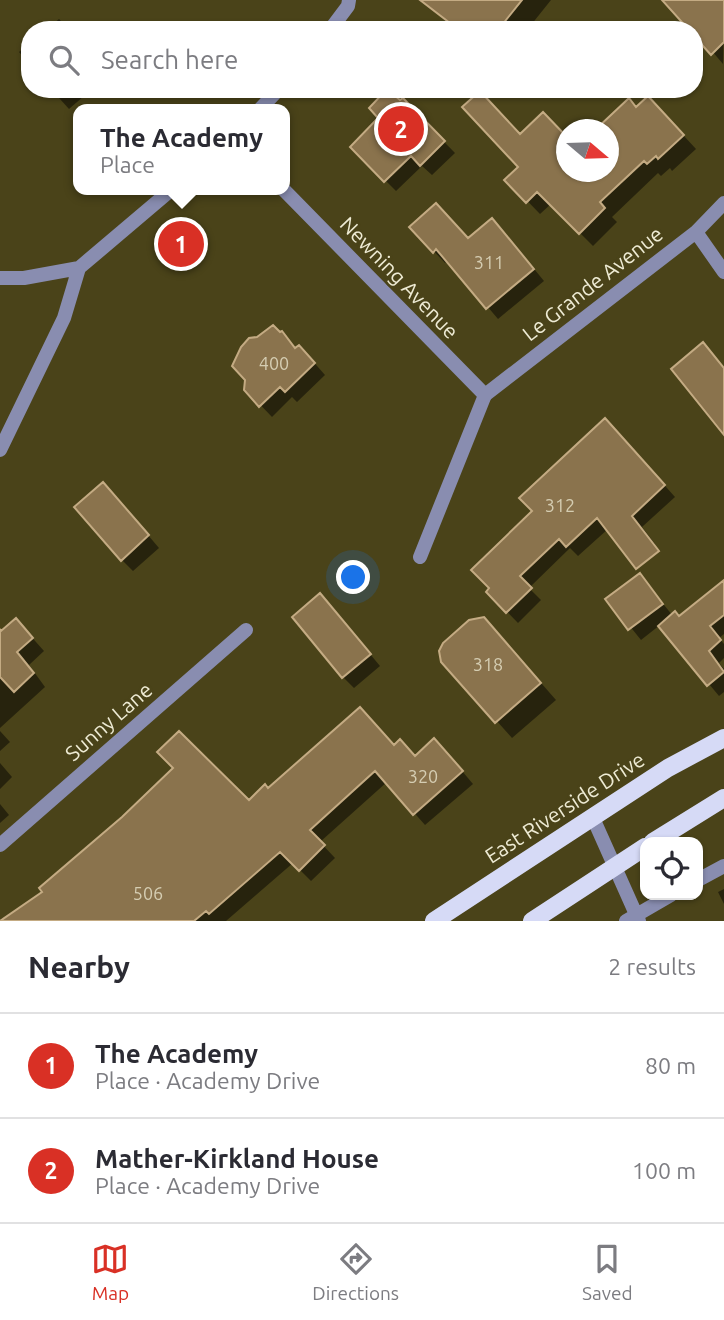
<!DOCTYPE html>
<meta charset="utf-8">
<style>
body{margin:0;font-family:Ubuntu,sans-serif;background:#f7f7f7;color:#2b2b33}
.controls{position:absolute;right:21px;bottom:21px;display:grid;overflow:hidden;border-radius:14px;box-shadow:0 2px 5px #0004}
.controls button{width:63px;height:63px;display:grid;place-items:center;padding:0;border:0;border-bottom:2px solid #e1e1e2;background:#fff;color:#2b2b33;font:35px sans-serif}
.compass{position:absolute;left:556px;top:119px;width:63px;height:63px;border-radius:50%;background:#fff;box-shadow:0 2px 5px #0004;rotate:109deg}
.you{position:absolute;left:354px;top:578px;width:24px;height:24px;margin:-18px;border:5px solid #fff;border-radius:50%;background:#1a73e8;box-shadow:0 0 0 10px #1a73e833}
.badge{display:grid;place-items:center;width:46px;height:46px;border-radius:50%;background:#d93025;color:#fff;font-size:23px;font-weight:700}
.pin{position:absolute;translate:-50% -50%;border:4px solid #fff;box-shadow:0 2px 7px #0006}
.popup{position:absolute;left:73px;top:104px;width:217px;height:91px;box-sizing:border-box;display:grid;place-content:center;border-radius:14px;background:#fff;filter:drop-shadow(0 2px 5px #0005);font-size:23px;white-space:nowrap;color:#7c7c81}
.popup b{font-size:26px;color:#2b2b33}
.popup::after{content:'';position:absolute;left:50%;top:100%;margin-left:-14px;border:14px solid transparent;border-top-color:#fff}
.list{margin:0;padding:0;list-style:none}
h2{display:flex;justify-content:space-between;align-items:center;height:91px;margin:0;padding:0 28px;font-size:30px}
h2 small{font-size:23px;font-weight:400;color:#7c7c81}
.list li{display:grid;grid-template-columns:46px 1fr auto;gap:21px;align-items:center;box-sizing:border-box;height:105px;padding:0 28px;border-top:2px solid #e1e1e2}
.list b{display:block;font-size:26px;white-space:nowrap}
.list p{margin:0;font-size:23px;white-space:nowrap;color:#7c7c81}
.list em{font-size:23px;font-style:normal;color:#7c7c81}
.icon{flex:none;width:38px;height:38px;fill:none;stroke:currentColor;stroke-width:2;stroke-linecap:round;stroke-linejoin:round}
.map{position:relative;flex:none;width:724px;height:921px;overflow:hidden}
.search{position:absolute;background:#fff;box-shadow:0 2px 5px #0004;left:21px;right:21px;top:21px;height:77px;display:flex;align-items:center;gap:18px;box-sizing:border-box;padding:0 24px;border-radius:28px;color:#7c7c81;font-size:26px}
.sheet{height:301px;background:#fff}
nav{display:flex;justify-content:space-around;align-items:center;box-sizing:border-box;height:98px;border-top:2px solid #e1e1e2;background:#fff;font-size:19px;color:#7c7c81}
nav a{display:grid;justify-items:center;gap:4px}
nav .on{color:#d93025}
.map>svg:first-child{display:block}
.shadow{fill:#0007}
.building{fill:#8a734d;stroke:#c4ab83;stroke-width:2}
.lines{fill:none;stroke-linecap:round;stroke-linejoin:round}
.lane{stroke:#898db0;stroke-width:14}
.street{stroke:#898db0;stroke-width:14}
.primary{stroke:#d6daf6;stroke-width:18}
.labels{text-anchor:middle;stroke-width:5;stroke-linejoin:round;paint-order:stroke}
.number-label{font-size:18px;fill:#d5cdb2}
.street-label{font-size:21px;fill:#eeebd4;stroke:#4a4319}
</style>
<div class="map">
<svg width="724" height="921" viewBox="0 0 724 921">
<rect width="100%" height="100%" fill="#4a4319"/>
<path class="shadow" d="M422,0h129l-24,30h-71z
M675,0h38l11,12 -1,52 -29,-34z
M59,19l11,11h-24z
M30,43v21l-11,-12z
M51,89h41l-23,20z
M403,100l52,53 -23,22 -10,-9 -26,25 -44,-44z
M637,108l24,3 35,38 -24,22 -2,-3 -9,8 -3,-3 -46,44 5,5 -24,24 -42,-42 -11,10 -33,-34 13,-13 1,-31 22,-21 23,23v34h42z
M411,227l57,12 35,-8 41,50 -46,38 -50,-59 -3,3z
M281,333l16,16 13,9 15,17 -28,27 -5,-5 -20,20 -26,-27z
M616,431l59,66 -33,30 13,17 -20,17 -27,-32 -30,27 -8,-8 -41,40 12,12 -23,23 -30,-31z
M114,495l45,53 -26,23 -11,-11z
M642,578l31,38 7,2 44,-19v35l-5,4 5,6v14l-5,5 5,6v23l-5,4 -59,-71 -19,15 -33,-41z
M331,607l49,59 -26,22 -11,-11z
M28,633l16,18 -15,14 16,22 -45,41v-93z
M500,636l56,64 -44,38 -69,-77z
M0,731l10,11 -10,9z
M394,746l21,11 31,-5 27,32 -48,41 -38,-43 -67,60 15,16 -24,23 -18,-18 -67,58h-226l2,-3 1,2 246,-117 19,-13z
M0,763l12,14 -12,12z
M0,804l9,11 -9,8z
M724,889v15l-6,-12z"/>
<path class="building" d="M420,0h102l-24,30h-39z
M662,0h62v42l-13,13 -17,-19v-6h-5z
M387,89l13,11 3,-2 42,43 -25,25 -9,-10 -27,26 -34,-35 28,-29 -9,-10z
M480,91l40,43 23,-22 23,24v36h42v-42h-13l34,-32 7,9 12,-11 36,39 -26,24 -2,-3 -9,8 -3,-3 -44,41 5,6 -26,26 -42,-42 -11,11 -22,-23 14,-13 -56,-60z
M436,203l32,35 24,-20 42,51 -48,40 -50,-60 -3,4 -24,-26z
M273,325l7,7 2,-1 13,17 4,-3 16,18 -30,29 -5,-5 -21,20 -15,-17 1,-10 -13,-14 9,-19 8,-9 8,-1z
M703,342l21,26v67l-53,-66z
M605,418l60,67 -33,31 27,35 -23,18 -39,-51 -31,29 -7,-8 -39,37 12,12 -26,25 -20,-21 3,-4 -18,-18 61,-59 -13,-13z
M103,482l46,53 -28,26 -47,-54z
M640,573l23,31 -35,26 -23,-31z
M724,580v35l-14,11 11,14 -12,11 15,21 -17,14 -49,-60 17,-15 4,5z
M320,593l51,61 -29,24 -50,-61z
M484,617l57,66 -46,40 -54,-61 -2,-11 4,-8 26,-23z
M16,618l17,20 -16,14 17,21 -20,19 -14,-15v-48l1,2z
M360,707l34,38 6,-6 15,17 19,-18 29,33 -50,44 -38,-44 -65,59 15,15 -26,26 -19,-19 -71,62 -3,-3 -12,10h-194l42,-29 -3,-4 83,-71 51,-49 -16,-16 22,-21 70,69 16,-16 3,4z"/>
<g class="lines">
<path class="lane" d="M420,557l65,-162
M593,818l46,103
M698,880l26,-14
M626,921l45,-26"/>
<path class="street" d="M330,30l18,-24 1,-6
M260,109l19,-20
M284,190l201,205 211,-163 28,-29
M696,232l28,40
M0,278h24l55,-10
M0,450l64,-132 15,-50 92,-78
M0,845l246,-215"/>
<path class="primary" d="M653,842l71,-44
M434,921l234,-153 56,-30
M532,921l113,-74"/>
</g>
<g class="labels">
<g class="number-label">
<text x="489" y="269">311</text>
<text x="274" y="370">400</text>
<text x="560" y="512">312</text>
<text x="488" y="671">318</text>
<text x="423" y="783">320</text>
<text x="148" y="900">506</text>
</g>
<g class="street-label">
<text transform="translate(399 278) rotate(46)" y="7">Newning Avenue</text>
<text transform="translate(593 284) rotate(-38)" y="7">Le Grande Avenue</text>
<text transform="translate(109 722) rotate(-41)" y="7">Sunny Lane</text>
<text transform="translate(565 808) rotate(-33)" y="7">East Riverside Drive</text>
</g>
</g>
</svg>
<div class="controls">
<button><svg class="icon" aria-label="locate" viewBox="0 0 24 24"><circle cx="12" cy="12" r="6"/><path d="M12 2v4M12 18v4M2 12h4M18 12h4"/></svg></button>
</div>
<svg class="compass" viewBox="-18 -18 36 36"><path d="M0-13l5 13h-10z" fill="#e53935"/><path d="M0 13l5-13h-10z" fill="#7c7c81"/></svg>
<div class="you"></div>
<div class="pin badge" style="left:181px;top:244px">1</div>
<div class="popup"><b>The Academy</b>Place</div>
<div class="pin badge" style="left:401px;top:129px">2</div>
<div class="search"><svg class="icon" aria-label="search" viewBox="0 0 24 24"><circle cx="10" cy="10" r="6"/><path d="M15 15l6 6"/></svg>Search here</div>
</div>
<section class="sheet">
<h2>Nearby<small>2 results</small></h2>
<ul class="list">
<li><span class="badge">1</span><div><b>The Academy</b><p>Place · Academy Drive</p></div><em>80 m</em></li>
<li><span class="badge">2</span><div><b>Mather-Kirkland House</b><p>Place · Academy Drive</p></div><em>100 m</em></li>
</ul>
</section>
<nav>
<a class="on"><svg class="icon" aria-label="map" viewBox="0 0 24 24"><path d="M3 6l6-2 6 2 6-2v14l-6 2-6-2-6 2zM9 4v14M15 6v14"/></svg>Map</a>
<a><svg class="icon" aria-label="directions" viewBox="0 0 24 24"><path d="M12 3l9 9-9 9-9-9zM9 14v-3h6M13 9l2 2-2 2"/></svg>Directions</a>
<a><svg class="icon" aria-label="saved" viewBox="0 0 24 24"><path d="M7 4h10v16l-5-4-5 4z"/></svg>Saved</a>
</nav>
